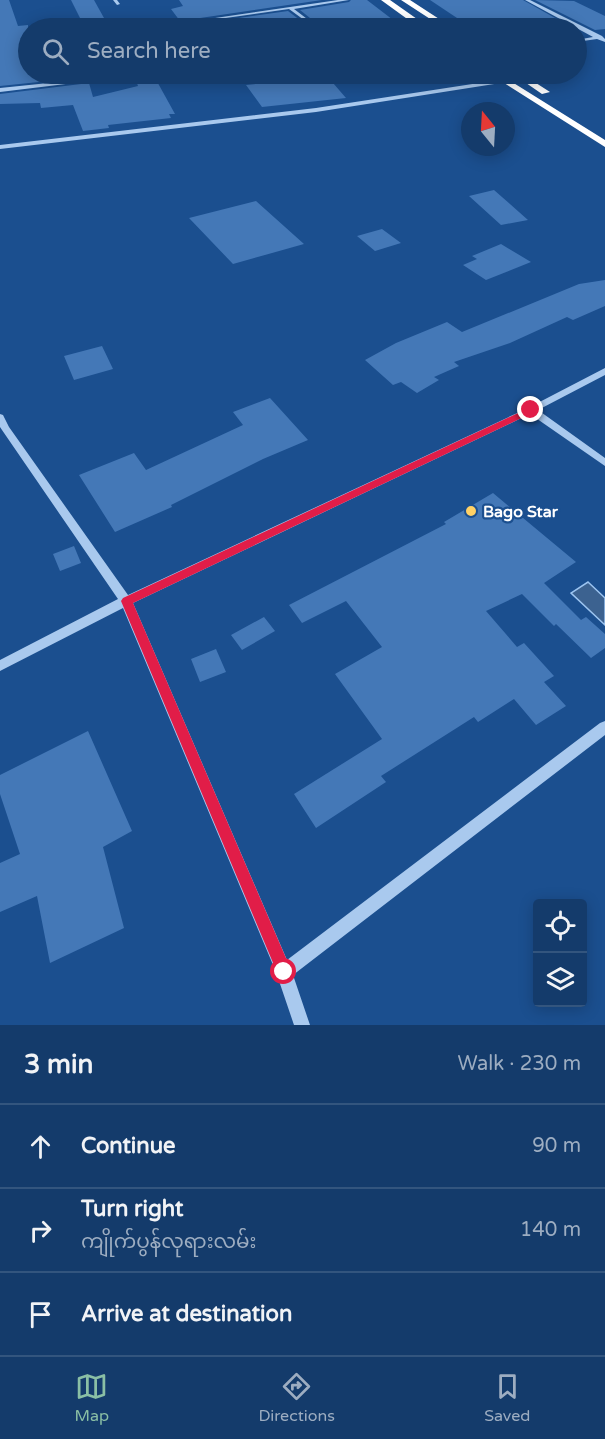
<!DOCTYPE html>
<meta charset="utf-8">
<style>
body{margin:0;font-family:"Varela Round","Noto Sans Myanmar",sans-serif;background:#1d4271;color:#f1f3f6}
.controls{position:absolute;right:18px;bottom:18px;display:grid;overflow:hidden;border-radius:6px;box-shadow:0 3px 15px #0003}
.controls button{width:54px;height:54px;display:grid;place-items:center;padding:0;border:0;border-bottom:2px solid #33557e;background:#143b6b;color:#f1f3f6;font:30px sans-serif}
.compass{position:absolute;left:461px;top:102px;width:54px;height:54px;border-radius:50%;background:#143b6b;box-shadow:0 3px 15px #0003;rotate:342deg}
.stop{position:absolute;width:18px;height:18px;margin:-14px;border:4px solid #e11d48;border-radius:50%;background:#fff}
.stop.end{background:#e11d48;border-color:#fff;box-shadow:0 2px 6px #0008}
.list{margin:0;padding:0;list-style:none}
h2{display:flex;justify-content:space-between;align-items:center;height:78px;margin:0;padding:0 24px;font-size:26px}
h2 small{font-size:20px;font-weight:400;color:#9dadc1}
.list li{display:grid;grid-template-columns:39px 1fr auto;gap:18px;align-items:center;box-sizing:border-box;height:84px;padding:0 24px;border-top:2px solid #33557e}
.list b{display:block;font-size:22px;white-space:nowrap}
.list p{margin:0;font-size:20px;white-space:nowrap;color:#9dadc1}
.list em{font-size:20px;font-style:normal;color:#9dadc1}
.icon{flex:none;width:33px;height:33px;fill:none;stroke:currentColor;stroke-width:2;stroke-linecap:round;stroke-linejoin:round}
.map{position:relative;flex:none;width:605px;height:1025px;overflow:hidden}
.search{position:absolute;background:#143b6b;box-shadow:0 3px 15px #0003;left:18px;right:18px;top:18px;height:66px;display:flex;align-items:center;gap:15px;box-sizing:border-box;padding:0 21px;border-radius:33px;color:#9dadc1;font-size:22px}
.sheet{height:330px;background:#143b6b}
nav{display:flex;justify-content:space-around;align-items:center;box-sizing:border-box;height:84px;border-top:2px solid #33557e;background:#143b6b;font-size:16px;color:#9dadc1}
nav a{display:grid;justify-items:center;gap:3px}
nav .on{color:#8abfa5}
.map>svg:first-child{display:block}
.water{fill:#3c6290;stroke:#9cc4f0;stroke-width:1.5}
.building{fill:#4478b7}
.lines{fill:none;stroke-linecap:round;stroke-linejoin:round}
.minor{fill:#a9c9ee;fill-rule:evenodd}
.highway{fill:#fff;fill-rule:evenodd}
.route{fill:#e11d48}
.poi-dot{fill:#ffd166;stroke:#1b4f8f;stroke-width:2}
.labels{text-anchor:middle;stroke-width:4.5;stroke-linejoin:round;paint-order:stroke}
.poi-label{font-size:16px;font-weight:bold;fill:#fff;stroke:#1b4f8f;text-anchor:start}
</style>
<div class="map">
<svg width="605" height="1025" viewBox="0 0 605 1025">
<rect width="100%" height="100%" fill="#1b4f8f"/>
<path class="water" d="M588,582l17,16v27l-34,-32z"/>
<path class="building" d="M0,0h9l9,26 10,-1v49h40v2l18,-1 1,2 -87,9z
M71,0h23l10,18 -23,2z
M179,0h143l-142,21 -9,-12 12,-3z
M351,0h16l30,23 -36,4 -6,-5 -35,4 -20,-16 49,-8z
M430,0h93l50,28h-101z
M535,0l39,1 31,15v13l-10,1z
M288,11l21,16 -124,1 -2,-2z
M154,76l21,38h-6l2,4 -63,7 1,3 -26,3 -10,-26 -32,3 -1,-5 -40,1v-10l89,-11 4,14 45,-11 -3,-8z
M327,76l19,22 -84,9 -16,-22z
M494,190l34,30 -27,5 -32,-29z
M256,201l48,43 -71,20 -44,-46z
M382,229l19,14 -26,8 -18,-15z
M501,244l30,18 -45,18 -23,-15 14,-6 -5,-3z
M605,280v26l-32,14 -6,-3 -57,26 -56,19 5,4 -25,11 5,3 -22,13 -16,-11 -8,3 -28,-25 31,-17 51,-21 15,10 117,-48z
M102,346l11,23 -39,11 -10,-24z
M270,398l38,42 -45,19 -92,46 1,2 -57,25 -36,-57 55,-22 12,17 97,-45 -10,-13z
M493,493l83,69 -32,21 37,37 5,-3 19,17v14l-14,10 -35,-34 -2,2 -32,-32 -36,17 31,36 7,-4 30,33 -10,6 22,24 -30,19 -22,-26 -36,23 -4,-5 -93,59 5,6 -70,46 -22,-34 88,-55 -47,-65 47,-27 -36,-46 -44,22 -13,-18 157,-81 -2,-2z
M74,546l7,17 -21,8 -7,-17z
M264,617l11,14 -33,19 -11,-15z
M216,649l10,23 -26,10 -9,-23z
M88,731l44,100 -29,16 21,81 -74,35 -13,-67 -37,16v-49l20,-9 -20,-60v-19z"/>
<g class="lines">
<path class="minor" d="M113,0h4l3,4 -3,1z
M338,0h11l-55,9 25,19h-4l-26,-19 -134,19h-8z
M525,0h5l72,36 3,3v3l-8,-3 -21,3v-2l17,-3z
M136,74h12l-148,18v-4z
M505,79l2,3 -191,30 -316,37v-4l316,-37z
M605,368v7l-67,35 67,48v8l-75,-52 -397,189 154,357 313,-237 5,-2v14l-312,240 17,50h-16l-18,-53 -153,-364 -123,63v-11l118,-61 -116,-169 -2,-3v-13l3,1 6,12 119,168 400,-187z"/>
<path class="highway" d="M381,0h9l27,19 -7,2z
M401,0h9l43,28h-9z
M490,74h9l106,66v7z
M513,74h9l28,18 -8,2z"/>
</g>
<path class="route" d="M531,407l5,3 -2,2 -401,191 159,369 -2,5 -6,2 -5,-2 -158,-376 2,-3z"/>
<circle class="poi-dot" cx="471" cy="511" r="6"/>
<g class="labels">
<g class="poi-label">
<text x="483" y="517">Bago Star</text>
</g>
</g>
</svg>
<div class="controls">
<button><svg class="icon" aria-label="locate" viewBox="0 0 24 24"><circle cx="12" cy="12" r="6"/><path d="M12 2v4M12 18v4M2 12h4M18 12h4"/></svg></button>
<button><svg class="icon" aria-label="layers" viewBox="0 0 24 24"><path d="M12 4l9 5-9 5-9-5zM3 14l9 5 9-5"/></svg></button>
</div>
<svg class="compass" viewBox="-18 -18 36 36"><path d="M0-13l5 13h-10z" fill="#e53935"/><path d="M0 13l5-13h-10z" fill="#9dadc1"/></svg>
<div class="stop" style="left:284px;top:972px"></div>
<div class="stop end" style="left:531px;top:410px"></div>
<div class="search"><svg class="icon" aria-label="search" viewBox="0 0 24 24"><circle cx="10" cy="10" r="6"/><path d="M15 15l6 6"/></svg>Search here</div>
</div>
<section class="sheet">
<h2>3 min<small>Walk · 230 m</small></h2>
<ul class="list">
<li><svg class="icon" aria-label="ahead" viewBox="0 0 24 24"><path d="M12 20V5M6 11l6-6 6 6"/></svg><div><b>Continue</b></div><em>90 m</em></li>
<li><svg class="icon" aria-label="right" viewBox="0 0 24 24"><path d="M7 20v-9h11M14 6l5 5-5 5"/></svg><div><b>Turn right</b><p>ကျိုက်ပွန်လုရားလမ်း</p></div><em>140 m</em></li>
<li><svg class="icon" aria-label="arrive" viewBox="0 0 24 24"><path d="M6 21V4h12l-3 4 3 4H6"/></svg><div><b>Arrive at destination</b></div></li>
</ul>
</section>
<nav>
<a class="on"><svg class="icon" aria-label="map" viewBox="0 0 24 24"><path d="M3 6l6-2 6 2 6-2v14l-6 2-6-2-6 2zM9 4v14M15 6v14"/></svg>Map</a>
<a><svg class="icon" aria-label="directions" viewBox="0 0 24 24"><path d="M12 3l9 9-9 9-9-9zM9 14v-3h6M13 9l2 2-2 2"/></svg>Directions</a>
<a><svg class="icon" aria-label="saved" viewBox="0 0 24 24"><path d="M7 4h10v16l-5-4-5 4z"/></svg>Saved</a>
</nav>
